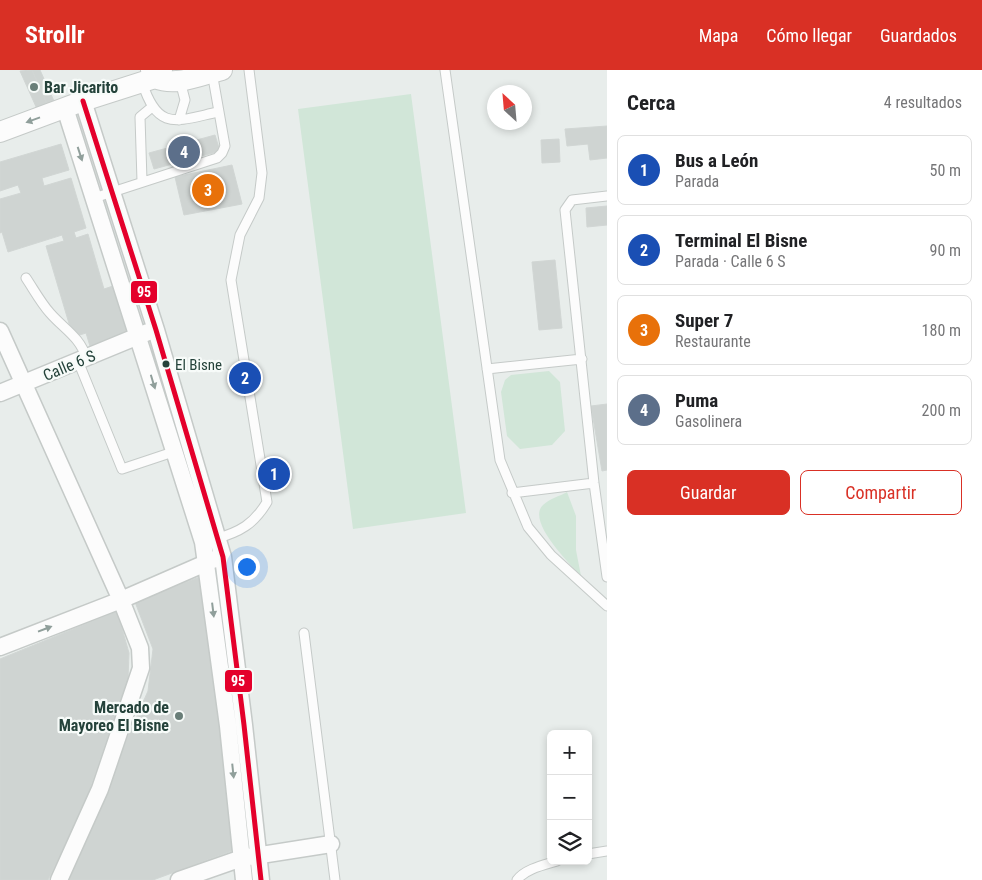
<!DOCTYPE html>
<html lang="es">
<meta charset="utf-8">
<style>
body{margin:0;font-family:"Roboto Condensed",sans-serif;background:#f6f6f6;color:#202124}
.controls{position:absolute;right:15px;bottom:15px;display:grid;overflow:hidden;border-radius:8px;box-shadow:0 2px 8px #0003}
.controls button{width:45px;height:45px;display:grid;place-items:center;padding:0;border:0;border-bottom:1px solid #e0e0e0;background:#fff;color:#202124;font:25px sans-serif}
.compass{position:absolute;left:487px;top:15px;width:45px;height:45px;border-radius:50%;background:#fff;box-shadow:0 2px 8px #0003;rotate:334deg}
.you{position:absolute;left:246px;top:496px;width:18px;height:18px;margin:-12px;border:4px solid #fff;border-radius:50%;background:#1a73e8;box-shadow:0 0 0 8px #1a73e833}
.badge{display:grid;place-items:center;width:32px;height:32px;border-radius:50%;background:#d93025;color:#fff;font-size:16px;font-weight:700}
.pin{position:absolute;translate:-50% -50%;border:2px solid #fff;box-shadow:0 1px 5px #0006}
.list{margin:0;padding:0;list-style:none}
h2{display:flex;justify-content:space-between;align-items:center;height:65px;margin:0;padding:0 20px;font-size:21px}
h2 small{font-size:16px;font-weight:400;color:#757577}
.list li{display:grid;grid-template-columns:32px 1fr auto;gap:15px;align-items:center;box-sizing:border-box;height:70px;margin:0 10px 10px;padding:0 10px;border:1px solid #e0e0e0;border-radius:8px}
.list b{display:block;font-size:19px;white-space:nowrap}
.list p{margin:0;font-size:16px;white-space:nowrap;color:#757577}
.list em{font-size:16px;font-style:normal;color:#757577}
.actions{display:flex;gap:10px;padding:15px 20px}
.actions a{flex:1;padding:11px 0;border:1px solid #d93025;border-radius:8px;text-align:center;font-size:18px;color:#d93025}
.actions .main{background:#d93025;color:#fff}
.icon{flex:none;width:28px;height:28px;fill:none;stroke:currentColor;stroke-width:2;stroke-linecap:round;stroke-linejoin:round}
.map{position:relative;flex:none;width:607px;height:810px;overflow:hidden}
header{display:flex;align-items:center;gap:30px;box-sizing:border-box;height:70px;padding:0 25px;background:#d93025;color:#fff}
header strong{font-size:24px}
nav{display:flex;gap:28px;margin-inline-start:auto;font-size:18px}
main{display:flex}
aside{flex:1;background:#fff}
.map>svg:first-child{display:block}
.green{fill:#d1e6d8}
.building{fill:#cfd4d2;stroke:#d1d6d4}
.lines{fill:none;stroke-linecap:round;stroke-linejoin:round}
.service-casing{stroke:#c5cac8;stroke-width:11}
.minor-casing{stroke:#c5cac8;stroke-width:19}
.tertiary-casing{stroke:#c5cac8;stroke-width:22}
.service{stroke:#fcfcfc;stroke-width:9}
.minor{stroke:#fcfcfc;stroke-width:16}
.tertiary{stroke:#fcfcfc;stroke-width:20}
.bus-1-casing{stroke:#f7fbf9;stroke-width:9}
.bus-1{stroke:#e4002b;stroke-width:5}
.oneway{fill:#909f9b}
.poi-dot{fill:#697e78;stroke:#f7fbf9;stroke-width:2}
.bus-dot{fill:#24423a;stroke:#f7fbf9;stroke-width:2}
.labels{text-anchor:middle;stroke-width:4.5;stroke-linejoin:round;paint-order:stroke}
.bus-label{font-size:15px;fill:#24423a;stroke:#f7fbf9;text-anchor:start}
.poi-label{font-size:16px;font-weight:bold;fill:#24423a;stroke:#f7fbf9;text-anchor:start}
.street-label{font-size:16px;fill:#24423a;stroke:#f7fbf9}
.line-badge{stroke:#f7fbf9;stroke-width:2}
.badge-label{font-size:14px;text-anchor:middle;font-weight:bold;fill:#fff}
</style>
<header>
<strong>Strollr</strong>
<nav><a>Mapa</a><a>Cómo llegar</a><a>Guardados</a></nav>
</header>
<main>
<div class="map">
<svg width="607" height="810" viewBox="0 0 607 810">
<rect width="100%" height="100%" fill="#e8edeb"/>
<path class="green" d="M411,24l55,419 -113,16 -55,-420z
M549,301l11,11 5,49 -13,14 -32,4 -13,-13 -6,-44 4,-12 6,-5z
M567,422l9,24v34l5,26c-11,-12 -55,-55 -38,-71 6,-6 17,-9 24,-13z"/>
<path class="building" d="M32,0h8l14,31 -7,3z
M32,0l15,34 -10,5 -17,-38z
M607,56v32l-17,2 -2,-16 -21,2 -2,-17z
M215,65l5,16 -66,18 -5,-16z
M559,69l1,23 -18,1 -1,-23z
M61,74l8,26 -27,8 2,8 27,-8 15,50 -12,4 2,6 12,-4 16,55 9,-3 15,48 -38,12 -4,-13 -13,4 -27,-91 18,-5 -2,-6 -54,17 -6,-20 -2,1v-34l21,-6 -3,-8 -18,6v-29z
M232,95l10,39 -58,11 -9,-38z
M607,136v19l-20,2 -1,-19z
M555,190l7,68 -23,2 -7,-68z
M607,334v66l-5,1 -11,-65z
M202,506l35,273 -84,31h-89l84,-189 5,-42 -18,-47z
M117,541l12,42 -1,26 -45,130 -35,71h-48v-221z"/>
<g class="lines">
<defs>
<path id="service" d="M445,0l55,390 28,67 23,28 56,51
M142,12c16,50 34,39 76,30
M179,50l6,-20 -5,-19
M142,111l-2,-64 12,-10
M607,126l-35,4 -7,10 29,273 13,94
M94,128l123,-40 5,-5 3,-7 -13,-74
M26,208c8,12 15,25 24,35 14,16 31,25 36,45
M78,291l44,108 54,-18
M487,299l95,-10
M512,423l82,-10
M215,469c25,-7 39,-15 52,-37l-36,-222 9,-45 19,-37 3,-25 -13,-103
M304,563l31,247
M588,784l19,-3
M517,810c8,-11 27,-15 40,-19"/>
<path id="minor" d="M83,31l73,229 67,227 21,168 17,155
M65,38l138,434 25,184 16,154
M0,261l121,269 19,48 1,20 -41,121 -41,91
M0,323l148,-61
M0,577l121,-47 94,-41
M179,810l63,-22 89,-14"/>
<path id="tertiary" d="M151,0l4,8c22,9 45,-3 67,-8
M0,62l83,-31 72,-23 7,-8"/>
</defs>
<use href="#service" class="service-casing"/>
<use href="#minor" class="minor-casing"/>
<use href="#tertiary" class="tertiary-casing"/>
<use href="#service" class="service"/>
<use href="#minor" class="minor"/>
<use href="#tertiary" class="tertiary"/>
<defs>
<path id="bus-1" d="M83,31l73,229 67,227 21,168 17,155"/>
</defs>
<use href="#bus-1" class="bus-1-casing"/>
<use href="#bus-1" class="bus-1"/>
</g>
<defs><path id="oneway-solid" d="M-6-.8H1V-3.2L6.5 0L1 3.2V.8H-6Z" transform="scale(1.25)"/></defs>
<g class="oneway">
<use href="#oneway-solid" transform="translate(33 50) rotate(160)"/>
<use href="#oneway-solid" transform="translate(80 84) rotate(72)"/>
<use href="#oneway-solid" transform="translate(153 312) rotate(73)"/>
<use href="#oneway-solid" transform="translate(213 540) rotate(83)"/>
<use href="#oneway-solid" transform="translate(45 559) rotate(-21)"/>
<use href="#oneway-solid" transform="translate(233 701) rotate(84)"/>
</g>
<g class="poi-dot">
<circle cx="34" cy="17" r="5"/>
<circle cx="179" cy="646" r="5"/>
</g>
<circle class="bus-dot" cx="166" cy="294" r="4.5"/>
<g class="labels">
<g class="bus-label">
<text x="175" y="300">El Bisne</text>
</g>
<g class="poi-label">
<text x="44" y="23">Bar Jicarito</text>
<text x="169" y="643" text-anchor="end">Mercado de<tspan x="169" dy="18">Mayoreo El Bisne</tspan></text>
</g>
<g class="street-label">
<text transform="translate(69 295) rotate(-23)" y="6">Calle 6 S</text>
</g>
</g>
<g class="line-badge">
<rect x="130" y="210" width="28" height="24" rx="5" fill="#e4002b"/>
<rect x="224" y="599" width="29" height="24" rx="5" fill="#e4002b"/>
</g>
<g class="badge-label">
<text x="144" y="227">95</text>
<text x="238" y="616">95</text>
</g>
</svg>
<div class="controls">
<button>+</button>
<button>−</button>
<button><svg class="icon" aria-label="layers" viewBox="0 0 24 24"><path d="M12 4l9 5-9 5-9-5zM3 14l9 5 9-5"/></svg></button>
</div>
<svg class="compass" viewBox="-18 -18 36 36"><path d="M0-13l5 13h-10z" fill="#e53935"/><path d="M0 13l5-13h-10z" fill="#757577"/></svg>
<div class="you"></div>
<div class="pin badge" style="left:274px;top:404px;background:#1a4fb4">1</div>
<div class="pin badge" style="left:245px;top:308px;background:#1a4fb4">2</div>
<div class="pin badge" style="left:208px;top:120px;background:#e8710a">3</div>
<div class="pin badge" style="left:184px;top:82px;background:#5c6f8a">4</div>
</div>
<aside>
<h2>Cerca<small>4 resultados</small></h2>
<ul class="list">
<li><span class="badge" style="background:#1a4fb4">1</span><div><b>Bus a León</b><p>Parada</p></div><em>50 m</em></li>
<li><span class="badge" style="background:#1a4fb4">2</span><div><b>Terminal El Bisne</b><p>Parada · Calle 6 S</p></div><em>90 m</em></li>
<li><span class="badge" style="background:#e8710a">3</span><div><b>Super 7</b><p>Restaurante</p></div><em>180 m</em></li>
<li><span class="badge" style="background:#5c6f8a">4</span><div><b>Puma</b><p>Gasolinera</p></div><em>200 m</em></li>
</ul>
<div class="actions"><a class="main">Guardar</a><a>Compartir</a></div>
</aside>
</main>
